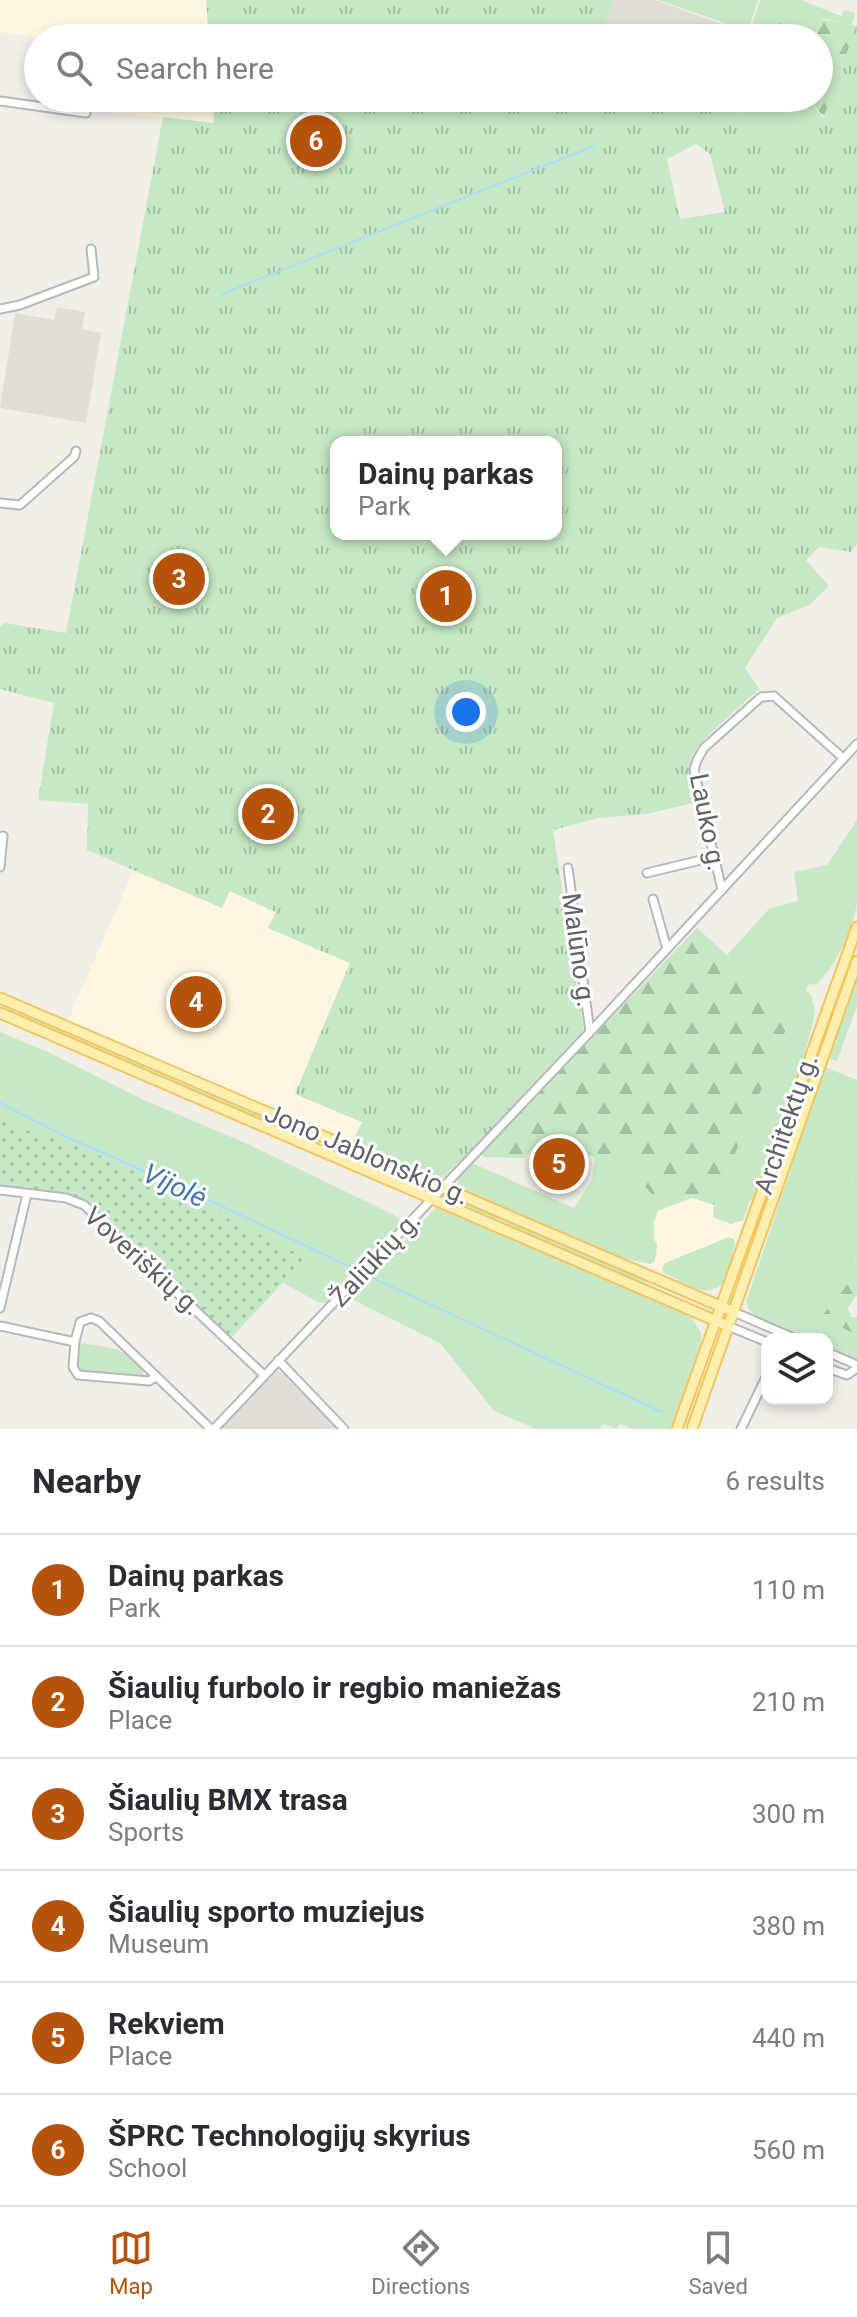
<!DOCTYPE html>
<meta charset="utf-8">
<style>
body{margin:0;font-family:Roboto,sans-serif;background:#f2f2f3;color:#2b2b33}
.controls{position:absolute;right:24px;bottom:24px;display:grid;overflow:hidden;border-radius:16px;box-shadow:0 4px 12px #0003}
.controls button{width:72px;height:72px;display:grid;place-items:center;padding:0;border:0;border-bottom:2px solid #e1e1e2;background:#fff;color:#2b2b33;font:40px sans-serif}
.you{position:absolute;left:466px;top:712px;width:28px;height:28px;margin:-20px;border:6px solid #fff;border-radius:50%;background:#1a73e8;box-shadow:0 0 0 12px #1a73e833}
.badge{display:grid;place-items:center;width:52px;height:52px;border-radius:50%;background:#b45309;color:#fff;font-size:26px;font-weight:700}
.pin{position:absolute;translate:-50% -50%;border:4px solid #fff;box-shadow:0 2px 8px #0006}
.popup{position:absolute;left:330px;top:436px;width:232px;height:104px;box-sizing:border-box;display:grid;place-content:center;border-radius:16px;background:#fff;filter:drop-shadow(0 2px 6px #0005);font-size:26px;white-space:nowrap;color:#7c7c81}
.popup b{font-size:30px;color:#2b2b33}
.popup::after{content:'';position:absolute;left:50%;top:100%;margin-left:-16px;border:16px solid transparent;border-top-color:#fff}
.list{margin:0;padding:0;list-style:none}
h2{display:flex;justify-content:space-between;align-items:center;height:104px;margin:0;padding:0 32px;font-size:34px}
h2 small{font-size:26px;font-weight:400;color:#7c7c81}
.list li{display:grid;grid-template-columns:52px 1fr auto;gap:24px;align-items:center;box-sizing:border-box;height:112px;padding:0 32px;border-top:2px solid #e1e1e2}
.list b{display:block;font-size:30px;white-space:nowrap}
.list p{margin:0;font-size:26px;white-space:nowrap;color:#7c7c81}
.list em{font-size:26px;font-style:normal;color:#7c7c81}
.icon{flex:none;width:44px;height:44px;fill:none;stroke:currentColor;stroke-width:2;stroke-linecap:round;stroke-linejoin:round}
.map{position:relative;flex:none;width:857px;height:1429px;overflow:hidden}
.search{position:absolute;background:#fff;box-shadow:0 4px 12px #0003;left:24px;right:24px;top:24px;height:88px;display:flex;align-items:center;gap:20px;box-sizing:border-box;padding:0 28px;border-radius:44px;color:#7c7c81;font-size:30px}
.sheet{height:776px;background:#fff}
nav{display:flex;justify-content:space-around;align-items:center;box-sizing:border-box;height:112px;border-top:2px solid #e1e1e2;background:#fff;font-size:22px;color:#7c7c81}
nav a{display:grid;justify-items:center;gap:4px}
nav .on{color:#b45309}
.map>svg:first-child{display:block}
.commercial{fill:#fef6df}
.education{fill:#e1ddd6}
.grass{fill:#c6e8c4}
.forest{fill:url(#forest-firs)}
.park{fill:url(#park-tufts);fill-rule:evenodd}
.garden{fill:url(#garden-dots)}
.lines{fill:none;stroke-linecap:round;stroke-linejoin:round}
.stream{stroke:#a9ddff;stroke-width:2}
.minor-casing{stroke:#b5b8bc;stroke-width:11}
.major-casing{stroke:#f3c45f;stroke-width:13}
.minor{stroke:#fff;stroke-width:7}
.major{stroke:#ffefae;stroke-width:9}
.labels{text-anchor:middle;stroke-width:6;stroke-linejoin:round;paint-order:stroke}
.street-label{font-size:26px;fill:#5f6368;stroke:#fff}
.water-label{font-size:28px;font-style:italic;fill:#4178aa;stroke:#fff}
</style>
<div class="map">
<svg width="857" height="1429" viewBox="0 0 857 1429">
<defs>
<pattern id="forest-firs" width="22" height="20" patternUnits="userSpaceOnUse" patternTransform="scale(2)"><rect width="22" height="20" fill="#c6e8c4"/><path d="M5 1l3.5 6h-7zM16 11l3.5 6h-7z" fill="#a4c0a3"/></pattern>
<pattern id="park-tufts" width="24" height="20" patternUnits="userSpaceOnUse" patternTransform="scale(2)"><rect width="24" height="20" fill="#c6e8c4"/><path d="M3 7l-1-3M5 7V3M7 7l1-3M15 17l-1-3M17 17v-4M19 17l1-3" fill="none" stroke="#a4c0a3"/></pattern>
<pattern id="garden-dots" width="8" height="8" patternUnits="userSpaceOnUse" patternTransform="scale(2)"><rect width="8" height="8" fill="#c6e8c4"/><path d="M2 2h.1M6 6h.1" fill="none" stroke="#a4c0a3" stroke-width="1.8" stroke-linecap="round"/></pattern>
</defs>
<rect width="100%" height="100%" fill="#f1eee8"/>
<path class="commercial" d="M0,0h206l3,38h-171l-38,-6z
M71,98h142l2,25 -120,-12 -9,-9z
M133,871l88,36 8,-16 47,21 -7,17 81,34 -55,130 67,29 -10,21 -285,-120z
M694,1197l20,8 -1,12 18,7 12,-4 -8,24v-3l-73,24 1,7 -20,-8h7l7,-10 -3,-32 4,-12z"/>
<path class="education" d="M613,0h42l106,38h-159z
M57,307l28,5 -3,17 19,4 -15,90 -86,-15 15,-95 39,7z
M277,1371l9,3 53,55h-118z"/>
<path class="grass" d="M658,0h100l-10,31z
M760,0h41l40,16 3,-6 11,3 -3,12 -26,-6h-19l-38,-10 -13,18 -1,4 -3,1 -2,-2z
M722,98h85l50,63 -80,-2z
M857,820c0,27 0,56 0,82 -3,25 -23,69 -42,83l-6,-2 -3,7 5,5 4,16 -3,16 -17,59 -37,105 -9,11 -6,18 -12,4 -18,-7 1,-12 75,-183 -29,-24 -33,-43 43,-47 28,-7 -4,-29 33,-7z
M857,977v29l-20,55 -9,-3z
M0,1006l33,10 401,173 -5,4 -429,-184z
M0,1032l48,20 96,48 106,45 142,69 7,5 -1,9 -73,75 -7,-1 -35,-19 23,-25 -131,-68 -103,-46 -43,-13 -29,-17z
M584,1033l-140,144 -8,1 -84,-35 10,-21 -67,-28z
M825,1067l32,13v80l-5,1 4,113 -35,43 36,18v25l-30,-13v-8h-18l-53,-23 -7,-6 -3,-8z
M641,1159l6,4c-5,24 -1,23 12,40 12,0 23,-8 35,-6l-36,14 -4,11v18l3,4 -2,17 -5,3 -32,-7 -156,-67c-12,-10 3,-20 10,-27l102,45 18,-28 36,-19z
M443,1192l201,86 1,5 -4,1 -198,-85 -2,-5z
M437,1207l254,110 10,16v12l-29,84h-40l-12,-6 -3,6 -13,-5 -5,5h-63l-42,-18 -54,-68 -89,-44 -3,1z
M729,1237l5,2 1,5c-3,10 -4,23 -8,32 -16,30 -45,5 -64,-4l-1,-3 3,-6z
M81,1343c24,4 55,5 63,32l-3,2 -60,-6 -3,-6z"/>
<path class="forest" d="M769,9c30,8 58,10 88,17l-33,91 -17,-19h12v-60h-49l-15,-7v-4z
M697,928l30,27 33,43 29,24 -75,183 -27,-9 -20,7h-8c-14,-20 -18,-11 -12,-40l-6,-4 -13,2 -36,19 3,-22 -46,-20 -11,6 -14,14 -40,-1 -4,-3z
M857,1160v134l-9,14 3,9h6v18l-36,-18 35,-43 -4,-113z"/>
<path class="park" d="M206,0h407l-11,38h-393z
M857,24v520l-6,8 -32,-5 -13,13 23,26 -20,19 -32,13 -32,50 14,21c-17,16 -59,50 -68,69 -5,12 3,32 6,44l-50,12 -49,4 -45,12 31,203 -124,130 -165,-69 55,-131 -82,-35 8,-16 -46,-21 -8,17 -135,-58 1,-46 -50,-4 16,-97 -54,-14v-63l5,-3 61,10 97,-516 51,6 -1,-25h461l19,7 3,-7 15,5 4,-5h6l57,61 46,-42zM696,144l14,10 15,58 -45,7 -13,-60zM336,442h220v92h-220z"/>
<path class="garden" d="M0,1114l29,17 43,12 103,47 131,68 -77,82 -145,-135 -18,-7 -66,-8z"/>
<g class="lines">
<path class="stream" d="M222,294l372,-148
M0,1103l69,35 125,55 156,74
M371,1277l291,135"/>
<defs>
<path id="minor" d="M0,101l86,12
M0,309l20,-4 74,-28 -3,-28
M0,503l20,2 54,-48 2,-6
M0,867l3,-31
M568,868l22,164
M647,873l66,-16
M722,890l-28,-120 3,-10 7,-12 57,-51 13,-1 69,62
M653,899l14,50
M0,1190l66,8 18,7 180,170
M0,1308l27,-114
M734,1312l62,27
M0,1326l75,16 5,-20 11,-4 8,3 112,108
M728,1326l39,16
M75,1342l-2,25 5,8 71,6 7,-4
M827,1352l30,13
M278,1360l66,69
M827,1368l20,7 10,-7
M214,1429l376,-397 267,-288
M741,1429l26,-54"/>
<path id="major" d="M0,998l734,314
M0,1013l728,313
M677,1429l180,-502
M692,1429l165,-468"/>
</defs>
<use href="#minor" class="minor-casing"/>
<use href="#major" class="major-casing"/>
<use href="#minor" class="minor"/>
<use href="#major" class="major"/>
</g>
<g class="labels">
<g class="street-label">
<text transform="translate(708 822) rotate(79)" y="9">Lauko g.</text>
<text transform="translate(579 950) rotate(82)" y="9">Malūno g.</text>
<text transform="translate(786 1124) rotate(-71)" y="9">Architektų g.</text>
<text transform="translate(367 1154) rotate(23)" y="9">Jono Jablonskio g.</text>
<text transform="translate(375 1259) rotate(-47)" y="9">Žaliūkių g.</text>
<text transform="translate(143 1261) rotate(42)" y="9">Voveriškių g.</text>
</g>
<g class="water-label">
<text transform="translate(175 1185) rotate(25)" y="10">Vijolė</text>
</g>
</g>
</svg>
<div class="controls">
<button><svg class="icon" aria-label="layers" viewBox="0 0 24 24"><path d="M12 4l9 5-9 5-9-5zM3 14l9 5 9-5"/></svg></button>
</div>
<div class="you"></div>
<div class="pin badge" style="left:446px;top:596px">1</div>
<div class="popup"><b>Dainų parkas</b>Park</div>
<div class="pin badge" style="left:268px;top:814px">2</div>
<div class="pin badge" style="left:179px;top:579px">3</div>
<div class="pin badge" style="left:196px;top:1002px">4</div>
<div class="pin badge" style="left:559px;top:1164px">5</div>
<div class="pin badge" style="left:316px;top:141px">6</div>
<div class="search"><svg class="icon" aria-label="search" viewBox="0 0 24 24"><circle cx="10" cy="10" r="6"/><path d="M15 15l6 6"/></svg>Search here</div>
</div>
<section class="sheet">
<h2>Nearby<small>6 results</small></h2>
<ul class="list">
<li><span class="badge">1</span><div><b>Dainų parkas</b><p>Park</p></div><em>110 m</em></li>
<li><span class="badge">2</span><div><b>Šiaulių furbolo ir regbio maniežas</b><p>Place</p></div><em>210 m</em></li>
<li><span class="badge">3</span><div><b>Šiaulių BMX trasa</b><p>Sports</p></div><em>300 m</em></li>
<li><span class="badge">4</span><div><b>Šiaulių sporto muziejus</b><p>Museum</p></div><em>380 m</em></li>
<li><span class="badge">5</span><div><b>Rekviem</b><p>Place</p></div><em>440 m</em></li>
<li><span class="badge">6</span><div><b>ŠPRC Technologijų skyrius</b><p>School</p></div><em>560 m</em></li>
</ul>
</section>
<nav>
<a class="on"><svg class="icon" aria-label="map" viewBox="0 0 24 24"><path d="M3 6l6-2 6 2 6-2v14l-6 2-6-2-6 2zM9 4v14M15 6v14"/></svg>Map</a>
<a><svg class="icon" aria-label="directions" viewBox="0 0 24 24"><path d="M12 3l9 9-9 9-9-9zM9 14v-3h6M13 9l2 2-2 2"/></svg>Directions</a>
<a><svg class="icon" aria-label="saved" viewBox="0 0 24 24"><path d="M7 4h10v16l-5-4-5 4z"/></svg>Saved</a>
</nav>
